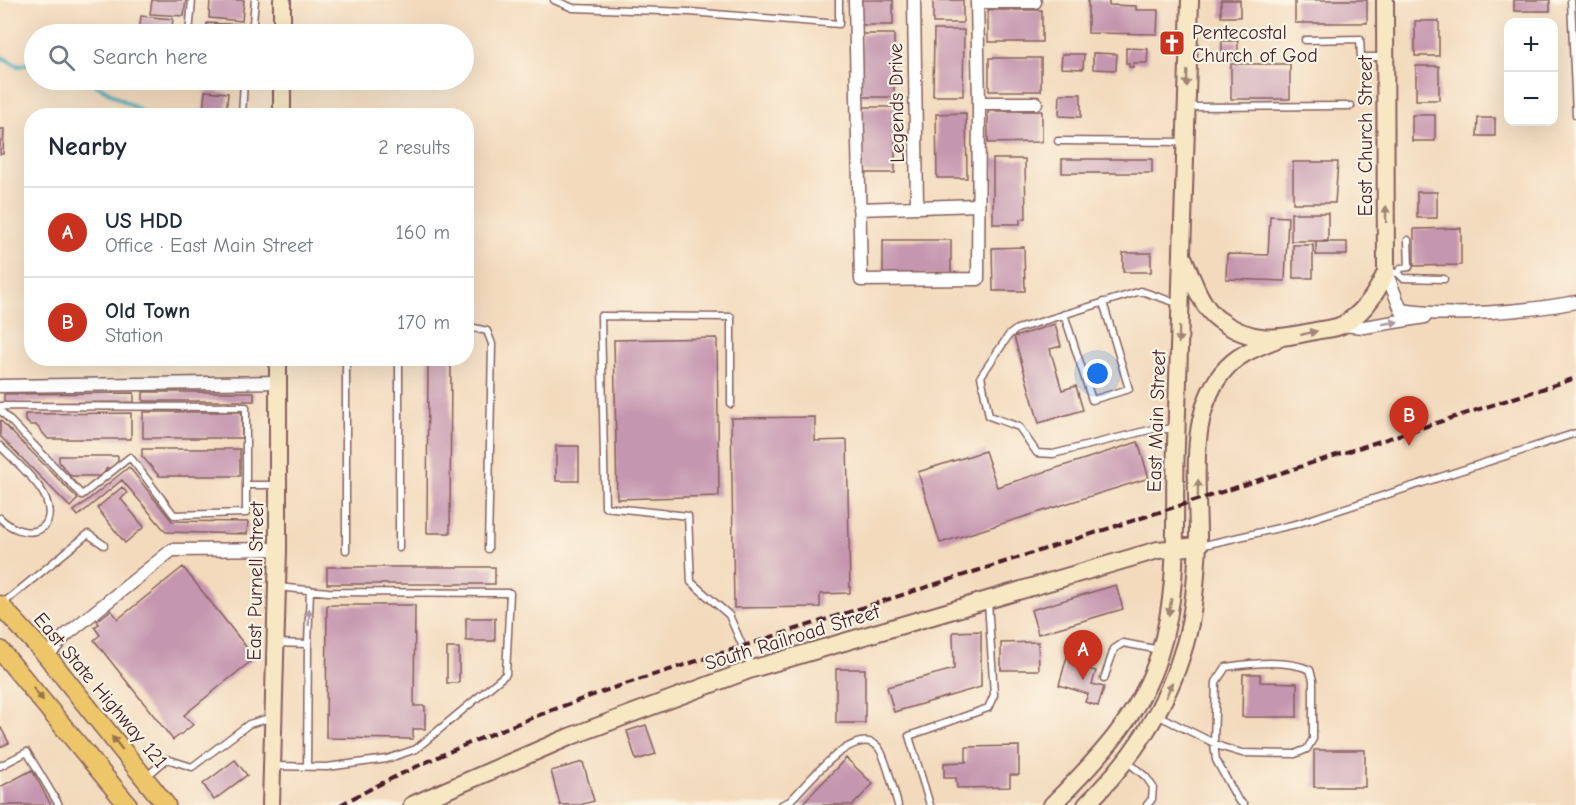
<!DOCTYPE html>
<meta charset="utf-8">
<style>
body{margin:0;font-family:"Comic Neue",sans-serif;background:#f2f2f3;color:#1f2937}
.controls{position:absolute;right:18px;top:18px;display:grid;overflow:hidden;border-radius:12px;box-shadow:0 6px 24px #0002}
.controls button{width:54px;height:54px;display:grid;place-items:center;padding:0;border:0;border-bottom:2px solid #e0e1e3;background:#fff;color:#1f2937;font:30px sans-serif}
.you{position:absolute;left:1098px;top:374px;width:21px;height:21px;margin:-15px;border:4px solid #fff;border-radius:50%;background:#1a73e8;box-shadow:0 0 0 9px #1a73e833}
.badge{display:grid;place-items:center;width:39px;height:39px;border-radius:50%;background:#c8321e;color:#fff;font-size:20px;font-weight:700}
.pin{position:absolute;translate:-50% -50px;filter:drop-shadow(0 2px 3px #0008)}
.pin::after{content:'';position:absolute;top:32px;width:21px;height:18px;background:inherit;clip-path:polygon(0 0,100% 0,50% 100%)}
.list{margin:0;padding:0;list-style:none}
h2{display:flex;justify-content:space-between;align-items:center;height:78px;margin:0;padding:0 24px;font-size:26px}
h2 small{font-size:20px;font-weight:400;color:#747a83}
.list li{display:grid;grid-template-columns:39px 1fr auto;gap:18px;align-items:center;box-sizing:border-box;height:90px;padding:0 24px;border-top:2px solid #e0e1e3}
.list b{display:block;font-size:22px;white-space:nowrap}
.list p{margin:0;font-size:20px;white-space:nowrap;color:#747a83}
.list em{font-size:20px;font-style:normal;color:#747a83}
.icon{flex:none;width:33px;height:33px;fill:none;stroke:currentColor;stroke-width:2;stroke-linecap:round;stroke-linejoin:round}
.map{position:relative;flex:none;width:1576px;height:805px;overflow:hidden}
.search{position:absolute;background:#fff;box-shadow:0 6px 24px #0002;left:24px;top:24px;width:450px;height:66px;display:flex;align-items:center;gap:15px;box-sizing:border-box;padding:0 21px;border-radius:33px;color:#747a83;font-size:22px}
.panel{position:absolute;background:#fff;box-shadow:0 6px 24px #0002;left:24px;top:108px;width:450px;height:258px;border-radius:24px}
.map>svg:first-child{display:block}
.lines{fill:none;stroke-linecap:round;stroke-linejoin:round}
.stream{stroke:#3daabc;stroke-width:4}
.building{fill:#c596af}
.lane-casing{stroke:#85605e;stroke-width:9}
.street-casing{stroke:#85605e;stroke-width:15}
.secondary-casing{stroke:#85605e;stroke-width:20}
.primary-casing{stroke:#85605e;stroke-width:21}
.lane{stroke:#fff;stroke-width:6}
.street{stroke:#fff;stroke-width:12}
.secondary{stroke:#f7e8c3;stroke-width:16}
.primary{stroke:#ecc669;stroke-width:18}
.rail{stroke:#4a1f2b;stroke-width:4;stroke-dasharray:9 4.5;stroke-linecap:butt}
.oneway{fill:#a08477}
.oneway2{fill:#ae9aa0}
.oneway3{fill:#9b724a}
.labels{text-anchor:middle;stroke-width:4.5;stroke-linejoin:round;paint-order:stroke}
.poi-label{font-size:20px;fill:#4a1f2b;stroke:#fcf5e5;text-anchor:start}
.street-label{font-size:20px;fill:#4a1f2b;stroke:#fcf5e5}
</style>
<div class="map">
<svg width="1576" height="805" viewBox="0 0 1576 805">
<rect width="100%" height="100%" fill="#fcf5e5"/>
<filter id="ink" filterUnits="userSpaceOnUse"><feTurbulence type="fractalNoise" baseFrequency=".0167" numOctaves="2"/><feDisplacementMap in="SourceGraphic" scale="12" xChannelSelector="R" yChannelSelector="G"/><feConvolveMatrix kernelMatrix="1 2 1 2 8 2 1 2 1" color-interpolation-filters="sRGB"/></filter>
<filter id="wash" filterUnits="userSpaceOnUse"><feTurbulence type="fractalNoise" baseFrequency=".008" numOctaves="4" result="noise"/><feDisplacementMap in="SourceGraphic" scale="24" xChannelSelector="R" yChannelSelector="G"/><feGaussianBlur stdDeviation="1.35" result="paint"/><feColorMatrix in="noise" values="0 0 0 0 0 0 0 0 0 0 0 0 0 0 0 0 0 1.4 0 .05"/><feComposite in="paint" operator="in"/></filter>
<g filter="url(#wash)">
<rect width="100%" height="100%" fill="#f3dabd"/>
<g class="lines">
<path class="stream" d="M0,56l18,10 16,-3
M88,80l61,36"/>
</g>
<g id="blocks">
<path class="building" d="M152,0h34l-2,16 -34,-2z
M210,0h34l-2,21 -33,-3z
M860,0h33v25h-33z
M933,0h30v23h-30z
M1088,0h21v5l27,1v4h22l-1,24 -69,-1z
M1221,0h19v17h-19z
M1295,0h72v23h-72z
M1514,0h36v11h-36z
M988,10h54v32h-54z
M141,16l32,3 -2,15h-32z
M1415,21h24v35h-24z
M207,23l35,2 -1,9h-35z
M934,30h30l-1,66h-30z
M861,34h33v63h-33z
M1222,41h16v19h-16z
M1126,48l22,1 -1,14h-14v4h-4v-4h-3z
M1093,53l24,1 -1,16 -23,-1z
M1062,54h22l-1,15 -22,-1z
M989,58h52v33h-52z
M1231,64h59v35h-59z
M1416,66h23v34h-23z
M205,91l23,2 -2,21 -23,-2z
M1060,94h21v23l-22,-1z
M863,107h32v66h-32z
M988,111h54v31l-54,1z
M966,113l1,65h-30l-1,-64z
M1412,115h23v26h-23z
M1478,118h17v18h-18z
M0,129h4l-1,25h-3z
M993,159h32l1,59 -6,1v5h-27z
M1062,159h90v14h-90z
M1293,162h45l-3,41h-42z
M1417,192h20v26h-20z
M1291,213h37v28h-37z
M1270,216l18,1 -3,64 -59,-2 1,-25 41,1z
M1461,228v37l-47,1v-37z
M883,240h68v36l-68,-1z
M1316,242h31v13h-31z
M1293,245h20v33h-20z
M1024,247l1,44h-32l-1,-43z
M1123,253h28v19h-28z
M1055,324l6,22 -11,3 12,41 14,-4 7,24 -44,13 -25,-86z
M717,338l2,158 -102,3 -3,-159z
M182,358h38v3h-38z
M428,358h23l-1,175h-23z
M143,392h111v9h-111z
M134,393v9l-130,1v-9z
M143,412h99v26h-99z
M131,413v26h-83l-12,-14h-6l-5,-5v-6z
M815,417v24l32,-1 3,153 -30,1v13l-86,1 -3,-190z
M0,420l78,79 -8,8 -70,-71z
M1138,442l11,36 -209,65 -22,-71 67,-21 12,36z
M556,446h23v35h-23z
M142,449h98v27h-81l-17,-20z
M59,456h59v5l-6,7h-5l-5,8h-31l-12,-14z
M129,467l43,54 76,1 -1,12 -81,-2 -44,-52 -44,36 -4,-5z
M122,487l5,6 -6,6 23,28 -19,16 -28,-35z
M183,567l72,91 -71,57 9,10 -20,15 -79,-100 6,-5 -6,-8 5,-3 -2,-3 14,-11 7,9z
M327,567h168v17h-168z
M1116,585l7,24 -85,25 -7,-24z
M327,605h88l-1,101h11v23h-12v10l-87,-1z
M466,618h29v23h-29z
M981,631v56l-87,25 -7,-25 67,-18 -1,-37z
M1038,642l1,28h-38v-27z
M1070,646l19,5 -5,17 12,3 -4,13 12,3 -6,19 -13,-4 3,-8 -29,-9z
M447,648h12v35h-12z
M836,669h29v54h-29z
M1243,674h17v8l37,1v34h-55z
M646,725l10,29 -20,6 -9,-29z
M0,726l9,17 -9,4z
M1019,746v29h-9v12l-53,1 -1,-10h-12v-15l22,-1v-15z
M1314,750h51v37h-51z
M846,758l27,26 -20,21h-52z
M235,760l12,15 -33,25 -11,-16z
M583,762l11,39 -14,4h-20l-9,-34z
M32,770l19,35h-51v-18z"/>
</g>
</g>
<g filter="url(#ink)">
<use href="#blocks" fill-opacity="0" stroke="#85605e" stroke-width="1.5"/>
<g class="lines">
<defs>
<path id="lane" d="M554,0l19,8 117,4 149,12v-24
M1571,0l5,115
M189,34l3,-34
M252,34l3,-34
M1305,40l55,-1 1,18h24
M1187,107l164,-1
M242,116l2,-36
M1058,141l127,1
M1387,272l11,1 5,5 41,1
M1398,273l3,-5 8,-1 -1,-27
M1064,314l28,86 37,-11 -26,-87
M466,326l21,5 5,13 -4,205
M346,358v192
M731,404v-87l-130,-1 4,191 83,9 3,66 38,33 23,53
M0,406l246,1v78
M0,410l82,85 48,-38 44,58 72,-2v-28h31
M1174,429h-21l-100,25 -16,-1 -18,-26 -30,-11 -8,-40 28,-41 8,-6 124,-38 39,13
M0,446c13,13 40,37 46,53 13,36 -23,42 -46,19
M1200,546l96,-22 280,-91
M399,548v-190
M1,605l87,-71 16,11
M276,643l32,1 -1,122
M308,644l2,-54
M1104,679l10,-30 9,-6 37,7
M1157,715l65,32 20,6 53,1 12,-5 6,-10v-59l-3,-10c-22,-11 -59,-7 -84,-3l-10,15 -2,61 2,17 22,40 6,5
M1128,762l18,15 7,10 -1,12 -5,6
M0,766l27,-14 32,53
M274,766l53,1 60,-8 29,-10 90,-75 4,-81 -182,-1 -51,-5
M147,776l20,-17 25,8 57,-43 24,-7
M781,805l9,-4c16,-16 64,-78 88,-54 8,9 16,45 20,58
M930,805l-21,-69 79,-28 6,-13 -6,-93"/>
<path id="street" d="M855,0l6,280 117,-1 1,-176
M914,0l3,206
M977,0l2,103h57
M977,2h58
M859,209l119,-4
M1386,272l15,38c46,8 128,1 175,-8
M1341,325l23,2 61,-10
M0,386l278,-4
M47,656l19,-21 106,-85 106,-1"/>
<path id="secondary" d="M282,0v34
M282,116v-36
M1184,259c8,19 17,48 34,60 33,25 60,20 97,12 8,-2 20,-2 27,-6 21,-11 35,-32 44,-53l-1,-272
M271,805l7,-256v-191
M412,805l157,-68 183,-68 406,-119 40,-4
M1052,805c43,-43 89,-90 107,-150 22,-68 14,-141 17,-211 5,-148 9,-296 14,-444
M1086,805c46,-46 81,-97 99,-161 9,-30 11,-67 13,-99 1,-54 -12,-127 24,-172 14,-18 33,-25 53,-33"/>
<path id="primary" d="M0,605l47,51 119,149
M0,650l128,155"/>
</defs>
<use href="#lane" class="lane-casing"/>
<use href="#street" class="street-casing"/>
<use href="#secondary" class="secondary-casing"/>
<use href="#primary" class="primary-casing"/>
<use href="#lane" class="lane"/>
<use href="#street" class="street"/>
<use href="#secondary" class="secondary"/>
<use href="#primary" class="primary"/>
<path class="rail" d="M340,805c87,-47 179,-84 273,-117l963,-310"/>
</g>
<defs><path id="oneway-solid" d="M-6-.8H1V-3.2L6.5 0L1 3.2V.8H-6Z" transform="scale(1.5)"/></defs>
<g class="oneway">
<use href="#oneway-solid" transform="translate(1187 79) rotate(92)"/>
<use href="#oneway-solid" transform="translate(1386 214) rotate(-90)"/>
<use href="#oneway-solid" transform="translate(1309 333) rotate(-13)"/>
<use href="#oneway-solid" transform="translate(1179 335) rotate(92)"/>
<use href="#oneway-solid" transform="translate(1198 488) rotate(-89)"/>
<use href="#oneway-solid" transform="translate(1170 607) rotate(99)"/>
<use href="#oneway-solid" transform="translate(1169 690) rotate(-68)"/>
</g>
<g class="oneway2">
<use href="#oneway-solid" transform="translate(1390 323) rotate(-8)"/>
<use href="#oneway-solid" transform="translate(309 617) rotate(-88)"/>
</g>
<g class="oneway3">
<use href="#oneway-solid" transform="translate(38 694) rotate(51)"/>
<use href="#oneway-solid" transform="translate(117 743) rotate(-129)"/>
</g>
</g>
<defs>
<symbol id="church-square" viewBox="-11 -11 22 22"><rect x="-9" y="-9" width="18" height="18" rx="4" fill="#c8321e" stroke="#fcf5e5"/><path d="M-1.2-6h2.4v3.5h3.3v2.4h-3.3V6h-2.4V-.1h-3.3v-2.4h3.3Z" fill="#fff"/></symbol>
</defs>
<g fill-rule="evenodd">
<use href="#church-square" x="1157" y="28" width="30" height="30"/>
</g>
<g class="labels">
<g class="poi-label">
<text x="1192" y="39">Pentecostal<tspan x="1192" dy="23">Church of God</tspan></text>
</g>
<g class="street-label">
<text transform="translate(896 103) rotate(-91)" y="7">Legends Drive</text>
<text transform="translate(1365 136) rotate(-90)" y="7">East Church Street</text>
<text transform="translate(1156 421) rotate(-88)" y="7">East Main Street</text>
<text transform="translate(255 581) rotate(-89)" y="7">East Purnell Street</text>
<text transform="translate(792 637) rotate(-17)" y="7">South Railroad Street</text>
<text transform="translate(101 690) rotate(50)" y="7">East State Highway 121</text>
</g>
</g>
</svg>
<div class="controls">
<button>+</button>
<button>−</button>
</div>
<div class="you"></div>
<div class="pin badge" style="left:1083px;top:680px">A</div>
<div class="pin badge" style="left:1409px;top:446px">B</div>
<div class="search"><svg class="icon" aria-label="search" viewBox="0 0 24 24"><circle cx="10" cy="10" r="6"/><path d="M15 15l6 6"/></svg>Search here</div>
<section class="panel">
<h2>Nearby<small>2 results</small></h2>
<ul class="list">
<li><span class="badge">A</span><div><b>US HDD</b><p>Office · East Main Street</p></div><em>160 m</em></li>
<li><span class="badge">B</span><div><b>Old Town</b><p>Station</p></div><em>170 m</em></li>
</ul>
</section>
</div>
